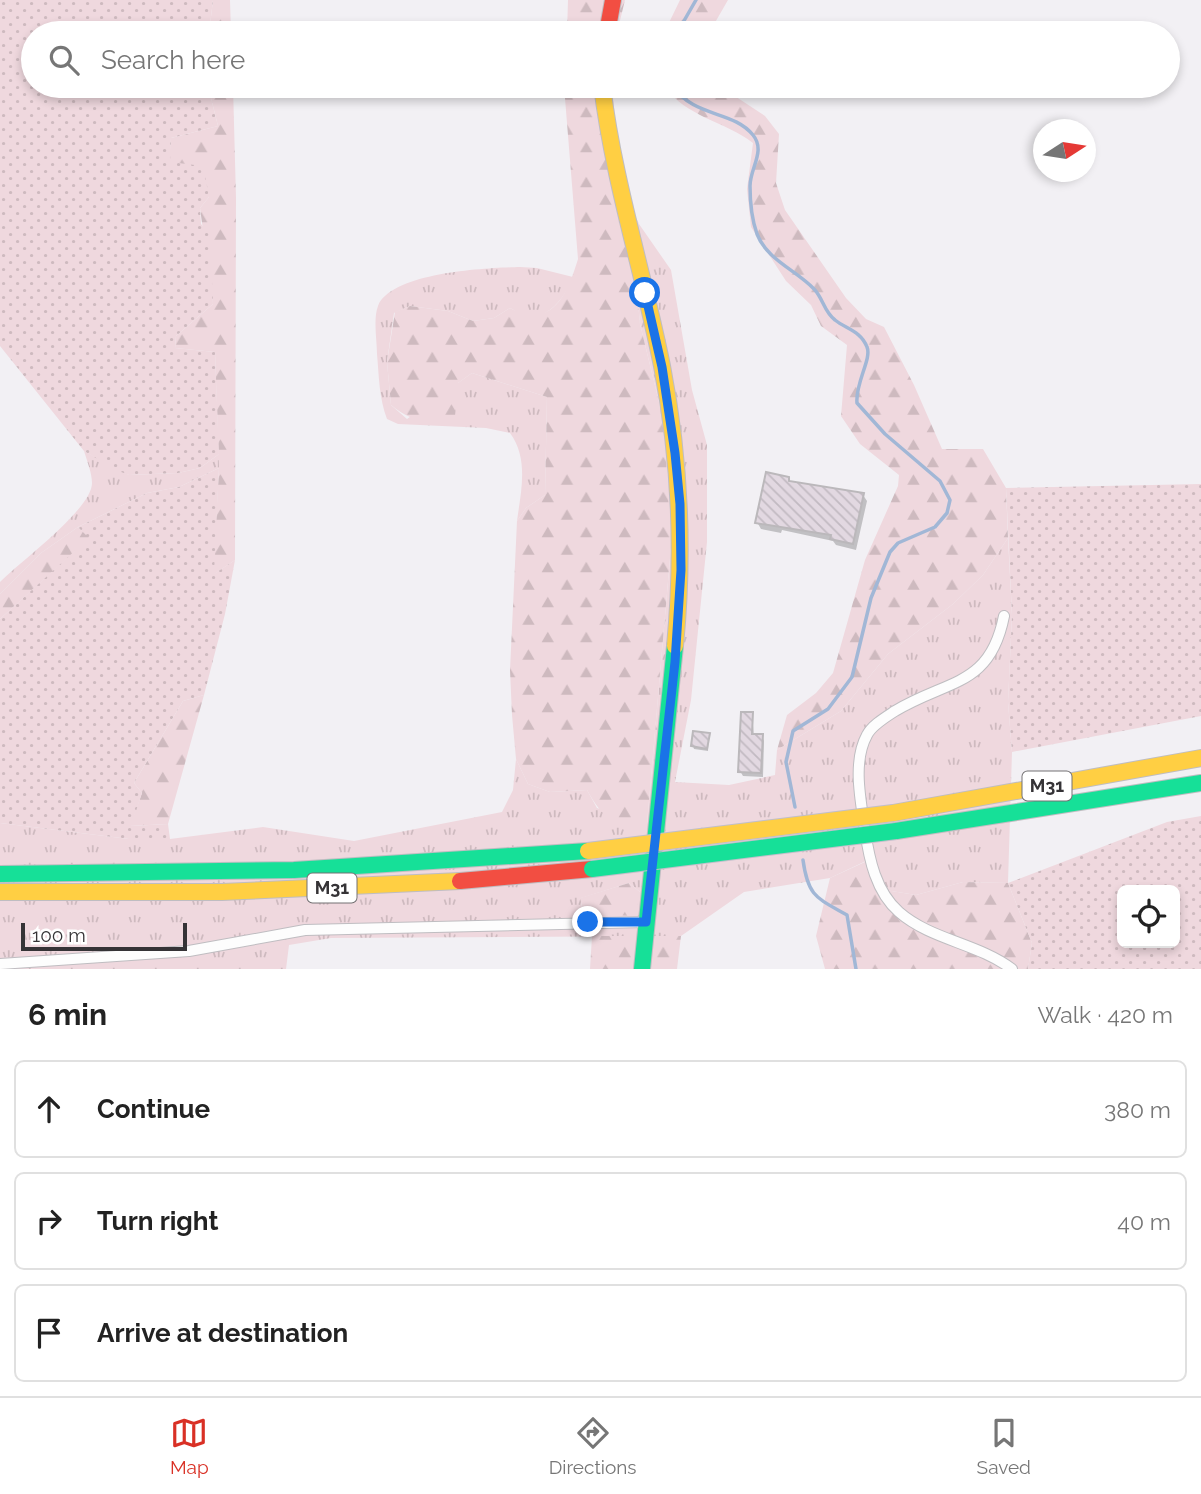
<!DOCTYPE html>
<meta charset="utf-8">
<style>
body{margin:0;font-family:Raleway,sans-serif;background:#f6f6f6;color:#222}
.controls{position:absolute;right:21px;bottom:21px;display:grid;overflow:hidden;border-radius:10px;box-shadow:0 4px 10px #0003}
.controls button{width:63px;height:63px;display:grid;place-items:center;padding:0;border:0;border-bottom:2px solid #e0e0e0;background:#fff;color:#222;font:35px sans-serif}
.compass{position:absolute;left:1033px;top:119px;width:63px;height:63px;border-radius:50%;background:#fff;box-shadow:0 4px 10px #0003;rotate:78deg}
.scale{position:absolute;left:21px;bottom:18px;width:166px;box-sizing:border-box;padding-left:7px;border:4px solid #353336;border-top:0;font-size:19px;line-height:24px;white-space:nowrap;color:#353336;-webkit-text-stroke:5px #fff;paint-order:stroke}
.stop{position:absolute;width:21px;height:21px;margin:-16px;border:5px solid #1a73e8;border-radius:50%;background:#fff}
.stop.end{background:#1a73e8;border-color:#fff;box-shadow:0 2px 7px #0008}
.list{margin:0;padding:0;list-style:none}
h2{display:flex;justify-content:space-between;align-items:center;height:91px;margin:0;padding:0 28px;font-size:30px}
h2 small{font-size:23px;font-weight:400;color:#767676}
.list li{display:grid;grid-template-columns:46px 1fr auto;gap:21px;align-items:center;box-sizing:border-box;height:98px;margin:0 14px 14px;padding:0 14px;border:2px solid #e0e0e0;border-radius:10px}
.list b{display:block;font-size:26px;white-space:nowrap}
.list em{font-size:23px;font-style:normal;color:#767676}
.icon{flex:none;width:38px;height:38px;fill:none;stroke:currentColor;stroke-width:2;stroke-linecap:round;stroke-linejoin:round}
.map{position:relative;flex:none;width:1201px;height:969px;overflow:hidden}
.search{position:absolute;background:#fff;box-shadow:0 4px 10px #0003;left:21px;right:21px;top:21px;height:77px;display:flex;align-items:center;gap:18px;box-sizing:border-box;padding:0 24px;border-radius:38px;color:#767676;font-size:26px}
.sheet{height:427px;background:#fff}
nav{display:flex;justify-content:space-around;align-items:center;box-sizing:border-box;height:98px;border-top:2px solid #e0e0e0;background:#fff;font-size:19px;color:#767676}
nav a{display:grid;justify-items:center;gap:4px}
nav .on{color:#d93025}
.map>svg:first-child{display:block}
.grass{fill:url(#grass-tufts);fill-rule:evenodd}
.forest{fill:url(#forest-firs)}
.park{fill:url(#park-dots);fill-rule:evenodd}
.shadow{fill:#0003}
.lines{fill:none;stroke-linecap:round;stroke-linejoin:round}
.stream{stroke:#a1b7d6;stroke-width:3.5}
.building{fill:url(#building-back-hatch);stroke:#bbb8bb;stroke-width:2}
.street-casing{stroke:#bfbdc1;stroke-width:12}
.fast-casing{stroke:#bfbdc1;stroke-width:18}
.slow-casing{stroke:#bfbdc1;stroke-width:18}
.jam-casing{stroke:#bfbdc1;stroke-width:18}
.street{stroke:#fdfdfd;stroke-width:10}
.fast{stroke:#16e098;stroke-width:16}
.slow{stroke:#ffcf43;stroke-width:16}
.jam{stroke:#f24e42;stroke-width:16}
.fast-bridge-casing{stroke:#c0bfca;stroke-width:18;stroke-linecap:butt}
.slow-bridge-casing{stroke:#c0bfca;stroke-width:18;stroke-linecap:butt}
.fast-bridge{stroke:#16e098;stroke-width:16}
.slow-bridge{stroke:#ffcf43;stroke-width:16}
.route{stroke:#1a73e8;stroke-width:9}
.labels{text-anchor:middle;stroke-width:6;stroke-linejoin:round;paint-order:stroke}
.shield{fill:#fff;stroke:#727072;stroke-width:2}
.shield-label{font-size:18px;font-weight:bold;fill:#353336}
</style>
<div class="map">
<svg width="1201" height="969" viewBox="0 0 1201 969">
<defs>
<pattern id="grass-tufts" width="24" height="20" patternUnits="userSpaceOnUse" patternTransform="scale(1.75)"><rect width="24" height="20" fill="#efd8de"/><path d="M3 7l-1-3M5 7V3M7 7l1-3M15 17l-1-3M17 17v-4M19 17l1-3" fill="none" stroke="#cebabf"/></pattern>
<pattern id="forest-firs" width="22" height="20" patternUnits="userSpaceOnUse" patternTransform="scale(1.75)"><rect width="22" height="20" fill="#efd8de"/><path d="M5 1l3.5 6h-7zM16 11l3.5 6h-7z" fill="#cebabf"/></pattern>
<pattern id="park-dots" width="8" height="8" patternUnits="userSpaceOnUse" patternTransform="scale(1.75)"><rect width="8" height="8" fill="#efd8de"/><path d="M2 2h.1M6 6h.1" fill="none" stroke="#cebabf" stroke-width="1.8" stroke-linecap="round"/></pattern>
<pattern id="building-back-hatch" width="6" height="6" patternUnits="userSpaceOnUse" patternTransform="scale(1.75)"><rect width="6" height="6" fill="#e2d8e1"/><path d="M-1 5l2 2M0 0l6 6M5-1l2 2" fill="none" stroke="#c2bac2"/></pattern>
</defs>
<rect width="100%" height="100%" fill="#f2f0f4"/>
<path class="grass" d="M629,203l10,21 32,46 21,120 15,55v97l-16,158 -16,82 54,3 46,-10 2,-25 64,-39 47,-57 65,-50 30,-29 25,-37 4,77 -4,87 4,50 -4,131 -45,-1 -47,13 -37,-6 -13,-28 -36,17 -86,14 -63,44 -350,2 -42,7 -3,24h-286v-146l129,16h41l93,-12 91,14 148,-29 11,-22 3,-31 12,25 22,8 37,-2 10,18 50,16 24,-277 -12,-145 -19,-78zM629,883l11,9 -58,17 -1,-11z
M520,267l17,1 36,9c-6,17 -23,41 -43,40 -6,0 -14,-6 -20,-9l-16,10 -21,3 -25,-10 -38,-5 -16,7 -7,49 4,43 16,14 65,-46 75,24 -2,98 -19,13 -9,13c4,-30 12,-62 -7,-88l-24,-5 -88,-4 -11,-5c-8,-21 -8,-43 -10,-65 0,-14 -4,-35 1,-48 14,-34 109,-38 142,-39z
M84,451l45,24 49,-2 22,-5 19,-14v14l-40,19 -32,6 -69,34 -37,26 -41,41v-12c21,-21 92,-73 92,-99 0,-10 -5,-22 -8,-32z"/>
<path class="forest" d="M213,0h17l1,33h-22z
M568,0h57l-8,33h-50z
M680,0h48l-19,33h-45z
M208,86h25l3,112 -1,362 -22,15 6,-107 -4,-116 -40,-4 1,-12 37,-32 -13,-96 9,-11 -40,-35 2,-24 47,-12z
M564,86h48l4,43 13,74 11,121 19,78 6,39 6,106 -24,277c-34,-1 -43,-3 -60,-34l-37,2 -22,-8 -12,-25 -4,-44 -2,-45 7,-149 9,-13 19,-13 2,-98 -75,-24 -14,10 -3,33c-25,9 -44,6 -64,-11l-4,-43 8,-50 15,-6 38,5 25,10 21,-3 16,-10c42,22 57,-13 68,-49z
M665,86l56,1 44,29 14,18 -3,49 9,27 61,88 20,21 18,8 30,58 28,64h41l23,39 2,50 -25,37 -30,29 -65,50 -47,57 -64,39 10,-35 29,-22 17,-20 32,-113 33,-74 1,-11 -39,-31 -19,-28 6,-71 -26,-19 -10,-21 -25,-24 -35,-54 -4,-38 6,-46c-28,-22 -68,-26 -88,-57z
M78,527l12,11 -90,81v-25l41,-41z
M204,695l-36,129 -38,2 12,-33 -8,-10 49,-82z
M867,861l12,28 37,6 47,-13 45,1 24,60 -4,26h-203l-9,-33 14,-58z
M629,883l11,9 -5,24 -42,-2 -10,-5 -3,-11z
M592,936h89l-4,33h-87z"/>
<path class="park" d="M0,0h213l-4,33h-176v53h175l10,40 -47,12 -1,24 33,4 6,31 -9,11 1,16 9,11 3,69 -37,32 -1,12 40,4 4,102 -19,14 -22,5 -49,2 -13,-5 -32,-19 -84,-105z
M219,468l-5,106 21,-14 -10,54 -21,81 -21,6 -49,82 8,10 -11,33 37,-2 2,15h-41l-129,-16v-204l89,-81 -11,-11 69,-34 32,-6z
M1201,484v232l-189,36 -4,-50 4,-87 -6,-127z
M1201,816v153h-173l4,-26 -24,-60 159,-61zM1175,890v53h-53v-53z"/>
<path class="shadow" d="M788,479l3,4 72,12 4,6 -11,49 -20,-5 -3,-4 -51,-11 -1,3 -20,-4 -4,-7z
M752,714l2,22h8l2,5 -1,36 -20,-1 -3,-5z
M709,735l-1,16 -14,-2 -1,-3z"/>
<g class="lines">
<path class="stream" d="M677,33l19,-33
M673,86c21,32 60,24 80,49 13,16 -3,33 -3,51 0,15 2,34 7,48 10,26 39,36 57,55 9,9 10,23 21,31 11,9 26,11 32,27 5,12 -12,36 -10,56l28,31 55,47 10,19 -3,13 -12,14 -37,16 -8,9 -19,46 -19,79 -24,32 -35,22 -7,31 9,45
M803,860c5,37 14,38 44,55l9,54"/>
</g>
<path class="building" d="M766,472l23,5v4l75,12 -11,51 -23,-5 1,-4 -76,-12z
M741,712h12l-1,22h11l-2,39 -23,-1z
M693,731l17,2 -3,16 -16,-3z"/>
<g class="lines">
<defs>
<path id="street" d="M1004,616c-14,71 -56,63 -109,95 -9,6 -23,14 -28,24 -15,27 -6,67 -2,95 4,29 11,62 34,82 32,28 78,31 113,57
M0,964l189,-13 116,-21 341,-8"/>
<path id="fast" d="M896,831l305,-48
M0,874l294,-4 294,-19
M642,969l33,-323"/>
<path id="slow" d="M602,86c12,97 41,185 60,280 18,92 22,187 13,280
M893,813l308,-55
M0,892h222l238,-11"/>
<path id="jam" d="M607,33l6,-33
M460,881l132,-12"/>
</defs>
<use href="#street" class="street-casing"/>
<use href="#fast" class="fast-casing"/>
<use href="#slow" class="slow-casing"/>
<use href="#jam" class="jam-casing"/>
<use href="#street" class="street"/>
<use href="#fast" class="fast"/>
<use href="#slow" class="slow"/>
<use href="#jam" class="jam"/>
<defs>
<path id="fast-bridge" d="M592,869l304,-38"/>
<path id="slow-bridge" d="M588,851l305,-38"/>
</defs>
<use href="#fast-bridge" class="fast-bridge-casing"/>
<use href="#slow-bridge" class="slow-bridge-casing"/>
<use href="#fast-bridge" class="fast-bridge"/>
<use href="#slow-bridge" class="slow-bridge"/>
</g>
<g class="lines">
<path class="route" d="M588,922h58l29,-260 6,-92 -1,-66 -5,-51 -13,-86 -17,-74"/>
</g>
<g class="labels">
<g class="shield">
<rect x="1022.5" y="771.5" width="49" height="29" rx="5"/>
<rect x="307.5" y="873.5" width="49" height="29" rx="5"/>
</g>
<g class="shield-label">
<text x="1047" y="792">M31</text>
<text x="332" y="894">M31</text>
</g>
</g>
</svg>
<div class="controls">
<button><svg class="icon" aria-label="locate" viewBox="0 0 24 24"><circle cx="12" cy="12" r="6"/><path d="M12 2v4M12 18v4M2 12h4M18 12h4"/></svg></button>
</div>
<svg class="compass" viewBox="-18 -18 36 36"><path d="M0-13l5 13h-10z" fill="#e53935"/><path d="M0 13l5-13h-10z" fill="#767676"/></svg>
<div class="scale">100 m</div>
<div class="stop" style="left:645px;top:293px"></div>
<div class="stop end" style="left:588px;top:922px"></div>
<div class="search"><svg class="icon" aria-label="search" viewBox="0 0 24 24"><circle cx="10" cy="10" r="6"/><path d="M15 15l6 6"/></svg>Search here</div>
</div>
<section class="sheet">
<h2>6 min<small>Walk · 420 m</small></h2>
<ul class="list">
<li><svg class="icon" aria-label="ahead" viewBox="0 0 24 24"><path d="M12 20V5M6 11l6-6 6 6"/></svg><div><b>Continue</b></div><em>380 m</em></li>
<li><svg class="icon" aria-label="right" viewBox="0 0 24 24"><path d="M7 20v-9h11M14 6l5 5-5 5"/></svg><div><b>Turn right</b></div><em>40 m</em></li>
<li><svg class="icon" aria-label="arrive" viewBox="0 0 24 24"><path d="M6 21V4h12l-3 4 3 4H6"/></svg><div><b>Arrive at destination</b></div></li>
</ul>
</section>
<nav>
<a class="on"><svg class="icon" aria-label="map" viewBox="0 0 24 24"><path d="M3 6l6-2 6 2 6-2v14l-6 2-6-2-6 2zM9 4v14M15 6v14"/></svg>Map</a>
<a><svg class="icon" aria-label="directions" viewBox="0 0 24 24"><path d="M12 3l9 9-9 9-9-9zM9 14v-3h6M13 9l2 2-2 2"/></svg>Directions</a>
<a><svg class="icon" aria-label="saved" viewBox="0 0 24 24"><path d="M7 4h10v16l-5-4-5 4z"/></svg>Saved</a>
</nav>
